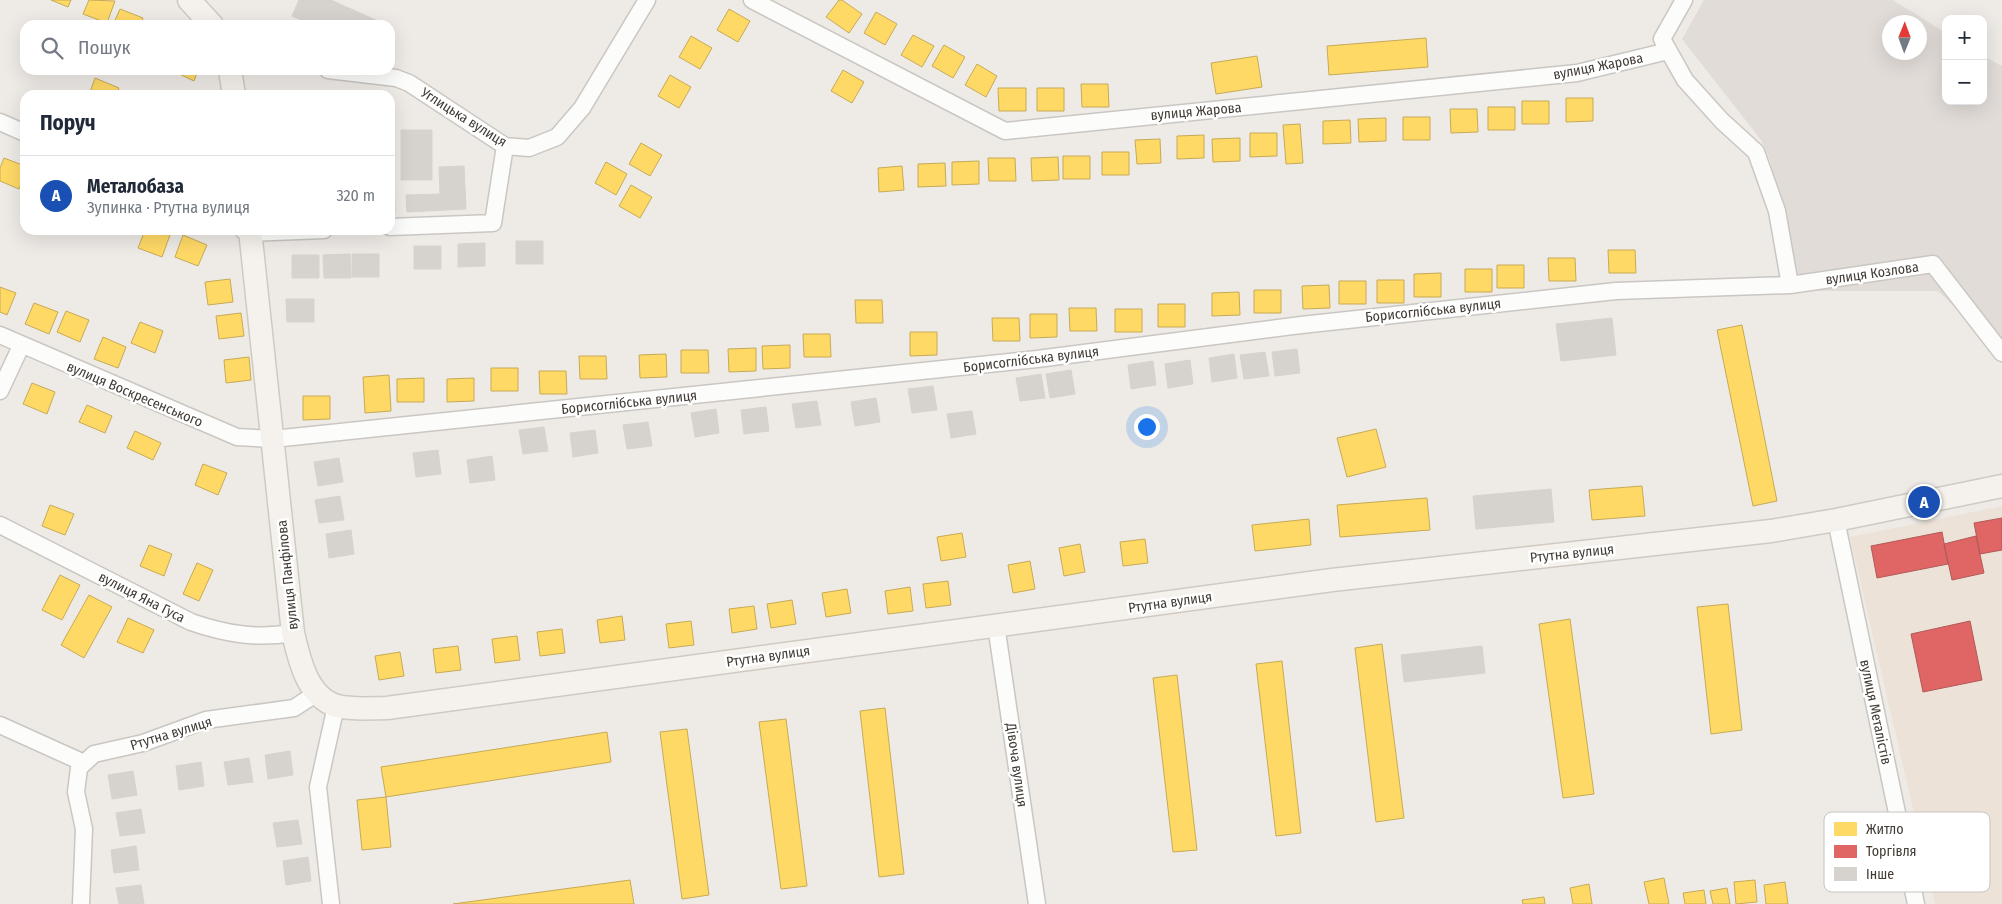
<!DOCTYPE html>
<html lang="uk">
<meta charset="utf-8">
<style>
body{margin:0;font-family:"Fira Sans Condensed",sans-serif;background:#f2f2f3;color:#1f2937}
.controls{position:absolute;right:15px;top:15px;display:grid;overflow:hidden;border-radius:10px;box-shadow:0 5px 20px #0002}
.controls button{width:45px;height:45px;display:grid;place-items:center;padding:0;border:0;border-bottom:1px solid #e0e1e3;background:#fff;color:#1f2937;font:25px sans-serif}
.compass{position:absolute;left:1882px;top:15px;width:45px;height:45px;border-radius:50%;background:#fff;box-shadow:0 5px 20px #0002;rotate:1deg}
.you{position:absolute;left:1146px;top:426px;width:18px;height:18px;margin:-12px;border:4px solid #fff;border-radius:50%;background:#1a73e8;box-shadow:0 0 0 8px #1a73e833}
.badge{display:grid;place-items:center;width:32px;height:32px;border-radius:50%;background:#1a73e8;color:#fff;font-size:16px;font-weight:700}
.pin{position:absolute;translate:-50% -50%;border:2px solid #fff;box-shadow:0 1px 5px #0006}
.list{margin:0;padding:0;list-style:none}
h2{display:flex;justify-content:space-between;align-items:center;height:65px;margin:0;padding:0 20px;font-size:21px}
h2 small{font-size:16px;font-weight:400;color:#747a83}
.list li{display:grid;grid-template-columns:32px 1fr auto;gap:15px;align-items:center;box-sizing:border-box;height:80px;padding:0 20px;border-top:1px solid #e0e1e3}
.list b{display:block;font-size:19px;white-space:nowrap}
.list p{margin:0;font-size:16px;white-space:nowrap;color:#747a83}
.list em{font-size:16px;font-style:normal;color:#747a83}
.icon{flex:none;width:28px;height:28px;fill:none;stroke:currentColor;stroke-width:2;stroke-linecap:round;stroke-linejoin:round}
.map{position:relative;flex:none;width:2002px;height:904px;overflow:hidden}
.search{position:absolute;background:#fff;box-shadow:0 5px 20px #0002;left:20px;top:20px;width:375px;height:55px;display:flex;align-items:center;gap:12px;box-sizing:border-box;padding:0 18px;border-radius:15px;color:#747a83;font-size:19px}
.panel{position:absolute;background:#fff;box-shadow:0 5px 20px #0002;left:20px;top:90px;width:375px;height:145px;border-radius:15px}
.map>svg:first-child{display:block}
.commercial{fill:#ede2d7}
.industrial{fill:#e1dcd8;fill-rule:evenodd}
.homes{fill:#ffd966;stroke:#c6aa57}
.shops{fill:#e06666;stroke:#b15957}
.building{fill:#d6d2ce;stroke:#d6d2cd}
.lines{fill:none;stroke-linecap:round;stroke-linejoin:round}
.street-casing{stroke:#cac7c3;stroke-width:19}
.secondary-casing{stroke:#cfcac1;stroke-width:25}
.street{stroke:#fcfcfb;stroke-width:16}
.secondary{stroke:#f5f2ed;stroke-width:22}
.labels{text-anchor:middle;stroke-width:5;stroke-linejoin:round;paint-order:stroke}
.street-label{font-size:14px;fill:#423b34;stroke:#fff}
.key{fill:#fff;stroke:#c6c4c2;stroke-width:1}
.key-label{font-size:14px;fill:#423b34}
</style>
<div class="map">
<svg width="2002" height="904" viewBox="0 0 2002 904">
<rect width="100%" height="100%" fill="#eeebe7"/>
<path class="commercial" d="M2002,506v398h-67l-85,-367z"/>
<path class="industrial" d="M1704,0h189l53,33v68h37v-45l19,10v286l-64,-61h-136l-32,-131 -9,-20 -79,-101zM1890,22h30v30h-30z"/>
<path class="homes" d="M51,0h20l-3,7z
M89,0l26,1 -8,22 -24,-9z
M839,0h3l20,14 -13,19 -23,-16z
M120,9l23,9 -3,7h-27z
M729,9l21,12 -12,21 -21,-12z
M876,12l21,12 -12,21 -21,-12z
M913,35l21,11 -12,21 -21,-12z
M691,36l21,12 -12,21 -21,-12z
M1426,38l2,29 -99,8 -2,-29z
M944,45l21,12 -12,21 -21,-12z
M1257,56l5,31 -46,7 -5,-31z
M977,64l20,12 -11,21 -21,-12z
M171,70h27l-4,11z
M843,70l21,12 -12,21 -21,-12z
M670,75l21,12 -12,21 -21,-12z
M95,78l24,10 -3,7h-27z
M1081,84h27l1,23h-27z
M998,88h28v23h-27z
M1037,88h27v23h-27z
M1566,98h27v23l-27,1z
M1522,101h27v23h-27z
M1488,107h27v23h-27z
M1450,109h27l1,23 -27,1z
M1403,117h27v23h-27z
M1386,118v23l-27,1 -1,-23z
M1350,120l1,23 -28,1v-23z
M1300,124l3,39 -17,1 -3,-39z
M1250,133h27v23l-27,1z
M1204,135v23l-27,1v-23z
M1240,138v23l-27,1 -1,-23z
M1160,139l1,24 -24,1 -2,-24z
M641,143l21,12 -12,21 -21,-12z
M1102,152h27v23h-27z
M1063,156h27v23h-27z
M1058,157l1,23 -27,1 -1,-23z
M4,158l21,8v7l-6,16 -19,-8v-13z
M988,158h27l1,23h-27z
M979,161v23l-27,1v-23z
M606,162l21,12 -11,21 -21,-12z
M945,163l1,23 -28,1v-23z
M902,166l2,24 -25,2 -1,-24z
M631,185l21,12 -12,21 -21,-12z
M145,230h12l13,5 -8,22 -24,-9z
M183,235l24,10 -9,21 -23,-9z
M1608,250h27l1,23h-27z
M1548,258h27l1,23h-27z
M1497,265h27v23h-27z
M1465,269h27v23h-27z
M1441,273v24h-27v-23z
M230,279l3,23 -25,3 -3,-23z
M1377,280h27v23h-27z
M1339,281h27v23h-27z
M1329,285l1,23 -27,1 -1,-23z
M0,287l16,6 -9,22 -7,-3z
M1254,290h27v23h-27z
M1239,292l1,23 -28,1v-23z
M855,300h27l1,23h-27z
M34,303l24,9 -9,22 -24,-10z
M1158,304h27v23h-27z
M1069,308h27l1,23h-27z
M1115,309h27v23h-27z
M66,311l23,9 -9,22 -23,-10z
M241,313l3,23 -25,3 -3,-23z
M1030,314h27v23l-27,1z
M992,318h27l1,23h-27z
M140,322l23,9 -8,22 -24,-10z
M1742,325l35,176 -24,5 -36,-176z
M910,332h27v23l-27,1z
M803,334h27l1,23h-27z
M103,337l23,10 -8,21 -24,-9z
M790,345v23l-27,1 -1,-23z
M756,348v23l-27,1 -1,-23z
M681,350h27l1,23h-28z
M666,354l1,23 -27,1 -1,-23z
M579,356h27l1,23h-27z
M249,357l2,23 -25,3 -2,-23z
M491,368h27v23h-27z
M539,371h27l1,23h-27z
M389,375l2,36 -26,2 -2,-36z
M424,378v24h-27v-23z
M474,378v23l-27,1v-23z
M32,383l23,9 -8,22 -24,-10z
M303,396h27v23l-27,1z
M87,405l25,11 -7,17 -26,-11z
M1376,429l10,38 -39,10 -10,-39z
M135,431l26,12 -8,17 -26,-12z
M203,464l24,9 -9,22 -23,-10z
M1642,486l3,30 -53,4 -3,-30z
M1427,498l3,32 -90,7 -3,-32z
M50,505l24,9 -9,21 -23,-9z
M1309,519l2,26 -56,6 -3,-26z
M962,533l4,24 -25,4 -4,-24z
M1145,539l3,24 -25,3 -3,-24z
M1080,544l5,28 -21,4 -5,-28z
M149,545l23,9 -8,22 -24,-10z
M1030,561l5,28 -22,4 -5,-28z
M197,563l16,7 -14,31 -16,-7z
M60,575l20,10 -18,35 -20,-10z
M948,581l3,24 -25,3 -3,-24z
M910,587l3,24 -25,3 -3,-23z
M847,589l4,24 -25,4 -4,-24z
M89,595l23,12 -28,51 -23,-13z
M792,600l4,24 -25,4 -4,-24z
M1728,604l14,126 -31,4 -14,-127z
M754,606l3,23 -25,4 -3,-24z
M622,616l3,24 -25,3 -3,-23z
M128,618l26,12 -11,23 -26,-11z
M1570,619l24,175 -31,4 -24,-174z
M691,621l3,24 -25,3 -3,-24z
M562,629l3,24 -25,3 -3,-24z
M517,636l3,24 -25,3 -3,-24z
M1382,644l22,174 -28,4 -21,-174z
M458,646l3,24 -25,3 -3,-24z
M400,652l4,24 -25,4 -4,-24z
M1282,661l19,172 -25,3 -20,-172z
M1177,675l20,175 -24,2 -20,-174z
M885,708l19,166 -25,3 -19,-166z
M786,719l21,167 -26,3 -22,-167z
M687,729l22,166 -27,4 -22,-167z
M607,732l4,30 -225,35 -5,-30z
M386,797l5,50 -29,3 -5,-50z
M1664,878l5,26h-20l-5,-22z
M630,880l4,24h-181z
M1755,880l2,22 -21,2 -2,-22z
M1785,882l3,22h-22l-2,-19z
M1589,884l3,20h-19l-3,-16z
M1727,888l3,16h-17l-3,-13z
M1704,890l2,14h-21l-2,-11z
M1544,897l1,7h-22l-1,-4z"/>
<path class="shops" d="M2002,518v32l-22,4 -6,-31z
M1942,532l6,32 -71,14 -6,-32z
M1976,536l8,37 -32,7 -8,-36z
M1970,621l12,59 -59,12 -12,-58z"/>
<path class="building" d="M299,0h32l49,22 -1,3h-67l-20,-9z
M401,130h31v50h-31z
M390,163h4l1,50h-5z
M464,166l2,43 -59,3 -1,-17 34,-1 -1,-27z
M516,241h27v23h-27z
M485,243v23l-27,1v-23z
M414,246h27v23h-27z
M350,254l1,24h-27l-1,-23z
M352,254h27v23h-27z
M292,255h27v23h-27z
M286,299h28v23h-27z
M1612,318l4,37 -55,6 -5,-37z
M1297,349l3,24 -25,3 -3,-24z
M1265,352l4,24 -25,3 -4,-24z
M1234,354l3,24 -25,4 -3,-24z
M1190,360l3,24 -25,4 -3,-24z
M1153,361l3,24 -25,4 -3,-24z
M1071,370l4,24 -25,4 -4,-24z
M1041,374l4,24 -25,3 -4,-23z
M933,386l4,24 -25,3 -4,-24z
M876,398l4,24 -25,4 -4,-24z
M817,401l4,24 -25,3 -4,-24z
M766,407l3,24 -25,3 -3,-24z
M716,409l3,24 -24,4 -4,-24z
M972,411l4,23 -25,4 -4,-24z
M648,422l4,24 -25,3 -4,-24z
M544,427l4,24 -25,3 -4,-24z
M595,430l3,23 -25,4 -3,-24z
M438,450l3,24 -25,3 -3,-24z
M492,456l3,24 -25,3 -3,-23z
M339,458l4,24 -25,4 -4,-24z
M1551,489l3,33 -78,7 -3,-33z
M340,496l4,24 -25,3 -4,-23z
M351,530l3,24 -25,4 -3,-24z
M1482,646l3,27 -81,9 -3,-27z
M290,751l3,24 -25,4 -3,-24z
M249,758l4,24 -25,3 -4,-23z
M201,762l3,24 -25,4 -3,-24z
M133,771l4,24 -25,4 -4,-24z
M141,809l4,24 -25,3 -4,-23z
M298,820l4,24 -25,3 -4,-24z
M136,846l3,24 -25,3 -3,-23z
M308,857l3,24 -25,4 -3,-24z
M141,885l3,19h-25l-3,-16z"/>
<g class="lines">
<defs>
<path id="street" d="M752,0l253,131 572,-58 91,-22
M1684,0l-22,39 23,41 37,41 34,31 21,59 13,74
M328,70l68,8 13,5 96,63 24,2 28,-11 25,-29 65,-108
M0,122l25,11
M390,227l103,-4 12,-77
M243,230l7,3 74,-3
M0,335l237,102 36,2 764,-80 264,-34 315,-34 174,-6 143,-21 69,89
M0,391l21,-45
M1836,520l80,384
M0,525l191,97c35,12 65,17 102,11
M996,625l41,279
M0,725l84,38
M81,904l3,-75 -8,-37 3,-24 15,-14 49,-11 63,-23 88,-12 23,-15
M331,904l-13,-117 18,-81"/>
<path id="secondary" d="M189,0l23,25
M230,70l4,25
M250,230l43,403c6,26 14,64 44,73 16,4 34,2 50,2l945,-128 439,-49 65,-11 166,-34"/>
</defs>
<use href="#street" class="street-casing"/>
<use href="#secondary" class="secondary-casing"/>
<use href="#street" class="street"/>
<use href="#secondary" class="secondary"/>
</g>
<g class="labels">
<g class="street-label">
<text transform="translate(1598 66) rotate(-11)" y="5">вулиця Жарова</text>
<text transform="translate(1196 111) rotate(-5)" y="5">вулиця Жарова</text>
<text transform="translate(464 117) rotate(32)" y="5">Углицька вулиця</text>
<text transform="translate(1872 273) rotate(-8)" y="5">вулиця Козлова</text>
<text transform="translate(1433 310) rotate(-6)" y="5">Борисоглібська вулиця</text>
<text transform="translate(1031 359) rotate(-7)" y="5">Борисоглібська вулиця</text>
<text transform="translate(135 394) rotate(23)" y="5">вулиця Воскресенського</text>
<text transform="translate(629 402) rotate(-6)" y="5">Борисоглібська вулиця</text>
<text transform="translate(1572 553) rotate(-6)" y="5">Ртутна вулиця</text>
<text transform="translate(287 575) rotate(-96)" y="5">вулиця Панфілова</text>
<text transform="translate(142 597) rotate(27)" y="5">вулиця Яна Гуса</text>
<text transform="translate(1170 602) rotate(-8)" y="5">Ртутна вулиця</text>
<text transform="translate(768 656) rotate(-8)" y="5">Ртутна вулиця</text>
<text transform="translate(1876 712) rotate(78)" y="5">вулиця Металістів</text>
<text transform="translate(171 733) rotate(-17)" y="5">Ртутна вулиця</text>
<text transform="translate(1017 765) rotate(82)" y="5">Дівоча вулиця</text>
</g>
</g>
<rect x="1824" y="812" width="166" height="80" rx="8" class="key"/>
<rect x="1834" y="822" width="23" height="14" fill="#ffd966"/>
<rect x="1834" y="845" width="23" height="13" fill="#e06666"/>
<rect x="1834" y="867" width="23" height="14" fill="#d6d2ce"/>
<g class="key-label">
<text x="1866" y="834">Житло</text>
<text x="1866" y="856">Торгівля</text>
<text x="1866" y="879">Інше</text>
</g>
</svg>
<div class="controls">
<button>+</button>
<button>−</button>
</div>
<svg class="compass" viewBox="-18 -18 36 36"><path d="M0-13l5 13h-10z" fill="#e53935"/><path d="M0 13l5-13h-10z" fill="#747a83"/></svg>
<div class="you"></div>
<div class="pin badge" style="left:1924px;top:502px;background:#1a4fb4">A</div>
<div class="search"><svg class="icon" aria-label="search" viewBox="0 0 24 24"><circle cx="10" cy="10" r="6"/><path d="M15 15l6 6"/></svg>Пошук</div>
<section class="panel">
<h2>Поруч<small></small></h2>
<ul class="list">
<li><span class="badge" style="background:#1a4fb4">A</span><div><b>Металобаза</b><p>Зупинка · Ртутна вулиця</p></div><em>320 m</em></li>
</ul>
</section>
</div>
